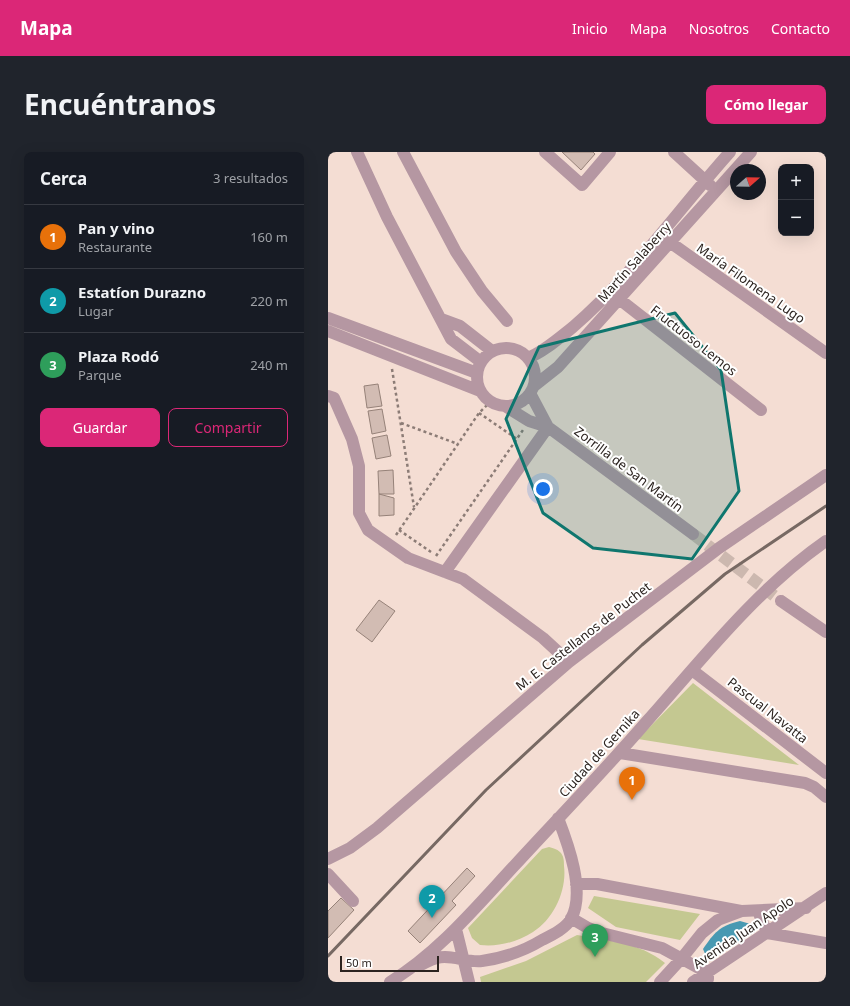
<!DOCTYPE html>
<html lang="es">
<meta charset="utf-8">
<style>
body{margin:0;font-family:"Noto Sans",sans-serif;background:#20242c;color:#f1f3f6}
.controls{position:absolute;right:12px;top:12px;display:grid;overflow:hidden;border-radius:8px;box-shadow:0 4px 16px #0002}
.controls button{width:36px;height:36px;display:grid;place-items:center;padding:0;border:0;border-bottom:1px solid #363941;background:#171b24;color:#f1f3f6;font:20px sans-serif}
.compass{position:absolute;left:402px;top:12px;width:36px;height:36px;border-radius:50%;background:#171b24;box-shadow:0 4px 16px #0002;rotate:70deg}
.scale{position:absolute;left:12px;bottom:10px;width:99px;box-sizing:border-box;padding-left:4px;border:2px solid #2c2420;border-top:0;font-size:11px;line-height:14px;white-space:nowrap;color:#2c2420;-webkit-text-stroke:3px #fff;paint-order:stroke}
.you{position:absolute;left:215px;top:337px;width:14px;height:14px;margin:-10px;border:3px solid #fff;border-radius:50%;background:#1a73e8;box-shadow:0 0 0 6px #1a73e833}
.badge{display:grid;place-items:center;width:26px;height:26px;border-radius:50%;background:#db2777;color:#fff;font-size:13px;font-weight:700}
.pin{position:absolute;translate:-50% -33px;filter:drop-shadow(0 1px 2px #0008)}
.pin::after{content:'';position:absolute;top:21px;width:14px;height:12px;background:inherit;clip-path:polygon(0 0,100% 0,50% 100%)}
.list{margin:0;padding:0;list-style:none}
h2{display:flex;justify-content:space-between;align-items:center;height:52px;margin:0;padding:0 16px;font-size:17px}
h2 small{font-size:13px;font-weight:400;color:#9ea1a6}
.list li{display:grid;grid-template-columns:26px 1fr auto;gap:12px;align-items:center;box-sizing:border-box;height:64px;padding:0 16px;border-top:1px solid #363941}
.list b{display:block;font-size:15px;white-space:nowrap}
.list p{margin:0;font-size:13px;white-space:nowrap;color:#9ea1a6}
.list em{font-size:13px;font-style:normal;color:#9ea1a6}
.actions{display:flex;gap:8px;padding:12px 16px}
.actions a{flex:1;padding:9px 0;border:1px solid #db2777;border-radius:8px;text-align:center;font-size:14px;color:#db2777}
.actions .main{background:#db2777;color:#fff}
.map{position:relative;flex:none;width:498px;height:830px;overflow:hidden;border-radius:8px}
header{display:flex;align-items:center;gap:24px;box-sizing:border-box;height:56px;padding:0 20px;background:#db2777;color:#fff}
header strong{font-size:19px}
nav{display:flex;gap:22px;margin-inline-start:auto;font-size:14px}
.intro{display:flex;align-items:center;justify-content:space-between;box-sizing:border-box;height:96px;padding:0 24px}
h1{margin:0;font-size:28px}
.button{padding:10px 18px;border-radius:8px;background:#db2777;color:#fff;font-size:14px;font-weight:700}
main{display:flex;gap:24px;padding:0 24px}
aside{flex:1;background:#171b24;border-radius:8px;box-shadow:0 4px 16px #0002}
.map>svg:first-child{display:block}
.green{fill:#c4c891}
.water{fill:#4899b2}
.building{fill:#d2bcb3;stroke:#968279}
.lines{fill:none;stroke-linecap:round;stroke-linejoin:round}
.minor-tunnel{stroke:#ccb8af;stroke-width:12;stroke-dasharray:12 6;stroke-linecap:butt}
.path{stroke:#8c7c76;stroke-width:2.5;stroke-dasharray:3 3;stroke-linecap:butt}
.minor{stroke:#b597a2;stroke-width:12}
.rail{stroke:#776963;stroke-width:3}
.marked{fill:#0f766e;fill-opacity:0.2;stroke:#0f766e;stroke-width:3;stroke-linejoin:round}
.labels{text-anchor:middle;stroke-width:4;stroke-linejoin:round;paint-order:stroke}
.street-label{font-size:13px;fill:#2c2420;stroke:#fff}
</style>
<header>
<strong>Mapa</strong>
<nav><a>Inicio</a><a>Mapa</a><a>Nosotros</a><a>Contacto</a></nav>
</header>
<div class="intro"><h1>Encuéntranos</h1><a class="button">Cómo llegar</a></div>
<main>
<aside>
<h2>Cerca<small>3 resultados</small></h2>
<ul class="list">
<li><span class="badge" style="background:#e8710a">1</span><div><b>Pan y vino</b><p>Restaurante</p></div><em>160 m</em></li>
<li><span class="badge" style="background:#0f9aa8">2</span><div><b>Estatíon Durazno</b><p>Lugar</p></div><em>220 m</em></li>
<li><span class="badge" style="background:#2e9e5b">3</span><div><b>Plaza Rodó</b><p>Parque</p></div><em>240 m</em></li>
</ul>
<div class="actions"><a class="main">Guardar</a><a>Compartir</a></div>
</aside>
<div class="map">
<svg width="498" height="830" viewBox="0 0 498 830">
<rect width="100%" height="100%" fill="#f4ddd3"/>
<path class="green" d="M365,531l106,82 -161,-26z
M221,695c3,1 8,2 11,5 4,4 4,9 4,14 3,24 -10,53 -31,66 -16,10 -34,15 -53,13l-8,-7 -4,-10 74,-79z
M266,744l106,18 -20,26 -64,-13 -28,-19z
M249,783c32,6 62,7 88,28l-19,19h-165l-1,-5 46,-16z"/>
<path class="water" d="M412,769l14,4 1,7 -39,24h-10l-3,-7c11,-16 16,-23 37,-28z"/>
<path class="building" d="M234,0h31l2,2 -14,16z
M50,232l4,22 -15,2 -3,-22z
M54,257l4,22 -14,3 -4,-23z
M59,283l4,21 -15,3 -4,-21z
M65,318l1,24h-15l-1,-23z
M51,342l15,4v17l-15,1z
M51,448l16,11 -23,31 -16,-12z
M139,716l8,8 -23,25 4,4 -36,38 -12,-12z
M13,746l13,12 -26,28v-27z"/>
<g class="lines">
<path class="minor-tunnel" d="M365,382l88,67"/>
<path class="path" d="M64,217l22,138
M151,261l38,26
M73,271l57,21
M71,378l32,22
M68,383l83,-122 11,-11
M108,404l87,-126"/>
<path class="minor" d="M29,0l30,65 64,122 30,23
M75,0l53,100 26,39 25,30
M217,0l37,33 28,-33
M346,0l36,33
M336,86l162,115
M286,143l147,115
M0,166l149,55
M113,167l19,7 32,25
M0,179l152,60
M149 225a29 29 0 1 1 58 0a29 29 0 1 1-58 0Z
M200,206c17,-7 31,-20 45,-31 59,-51 105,-117 157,-175
M206,234l24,-19 193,-215
M202,241l18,34
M0,244l6,2 18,41 7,27v47l9,17 40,28 55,21 80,59 26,24
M177,254l24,15 19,6 145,107
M117,420l103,-145
M453,449l45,31
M364,518l134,103
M292,601l185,30 9,4 12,10
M0,707l22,-11 27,-20 192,-166 150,-114 107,-73
M0,722l25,27
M248,732h21l144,27
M430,759l9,22 59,10
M243,766l17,10 14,5 60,15 46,25v6
M128,777l13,53
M92,813c5,-2 11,-6 17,-7 14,-4 30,5 45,3 21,-3 42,-10 60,-21 10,-5 23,-11 29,-21 15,-27 -3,-75 -13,-101
M62,830c49,-30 86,-75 125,-117 44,-48 90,-95 133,-145 55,-62 109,-131 178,-179
M332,830l22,-24 20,-25 16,-13 24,-9 64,-3
M365,830l133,-89"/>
<path class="rail" d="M0,804l158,-166 156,-145 83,-71 101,-68"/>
</g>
<path class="marked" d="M347,161l46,57 18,121 -47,68 -99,-11 -50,-35 -37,-94 33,-72z"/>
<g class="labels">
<g class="street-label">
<text transform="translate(306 110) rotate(-48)" y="5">Martín Salaberry</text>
<text transform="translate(423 131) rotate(35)" y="5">María Filomena Lugo</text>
<text transform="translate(366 188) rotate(38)" y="5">Fructuoso Lemos</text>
<text transform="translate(301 317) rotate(37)" y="5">Zorrilla de San Martín</text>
<text transform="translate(255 484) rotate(-38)" y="5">M. E. Castellanos de Puchet</text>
<text transform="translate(440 558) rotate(38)" y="5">Pascual Navatta</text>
<text transform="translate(271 601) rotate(-48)" y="5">Ciudad de Gernika</text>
<text transform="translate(415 780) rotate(-34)" y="5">Avenida Juan Apolo</text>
</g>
</g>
</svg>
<div class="controls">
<button>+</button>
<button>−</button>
</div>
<svg class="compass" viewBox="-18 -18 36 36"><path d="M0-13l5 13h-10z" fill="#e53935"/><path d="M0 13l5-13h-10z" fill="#9ea1a6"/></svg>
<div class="scale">50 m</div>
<div class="you"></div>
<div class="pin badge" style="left:304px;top:648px;background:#e8710a">1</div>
<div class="pin badge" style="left:104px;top:766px;background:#0f9aa8">2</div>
<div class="pin badge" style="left:267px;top:805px;background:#2e9e5b">3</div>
</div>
</main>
